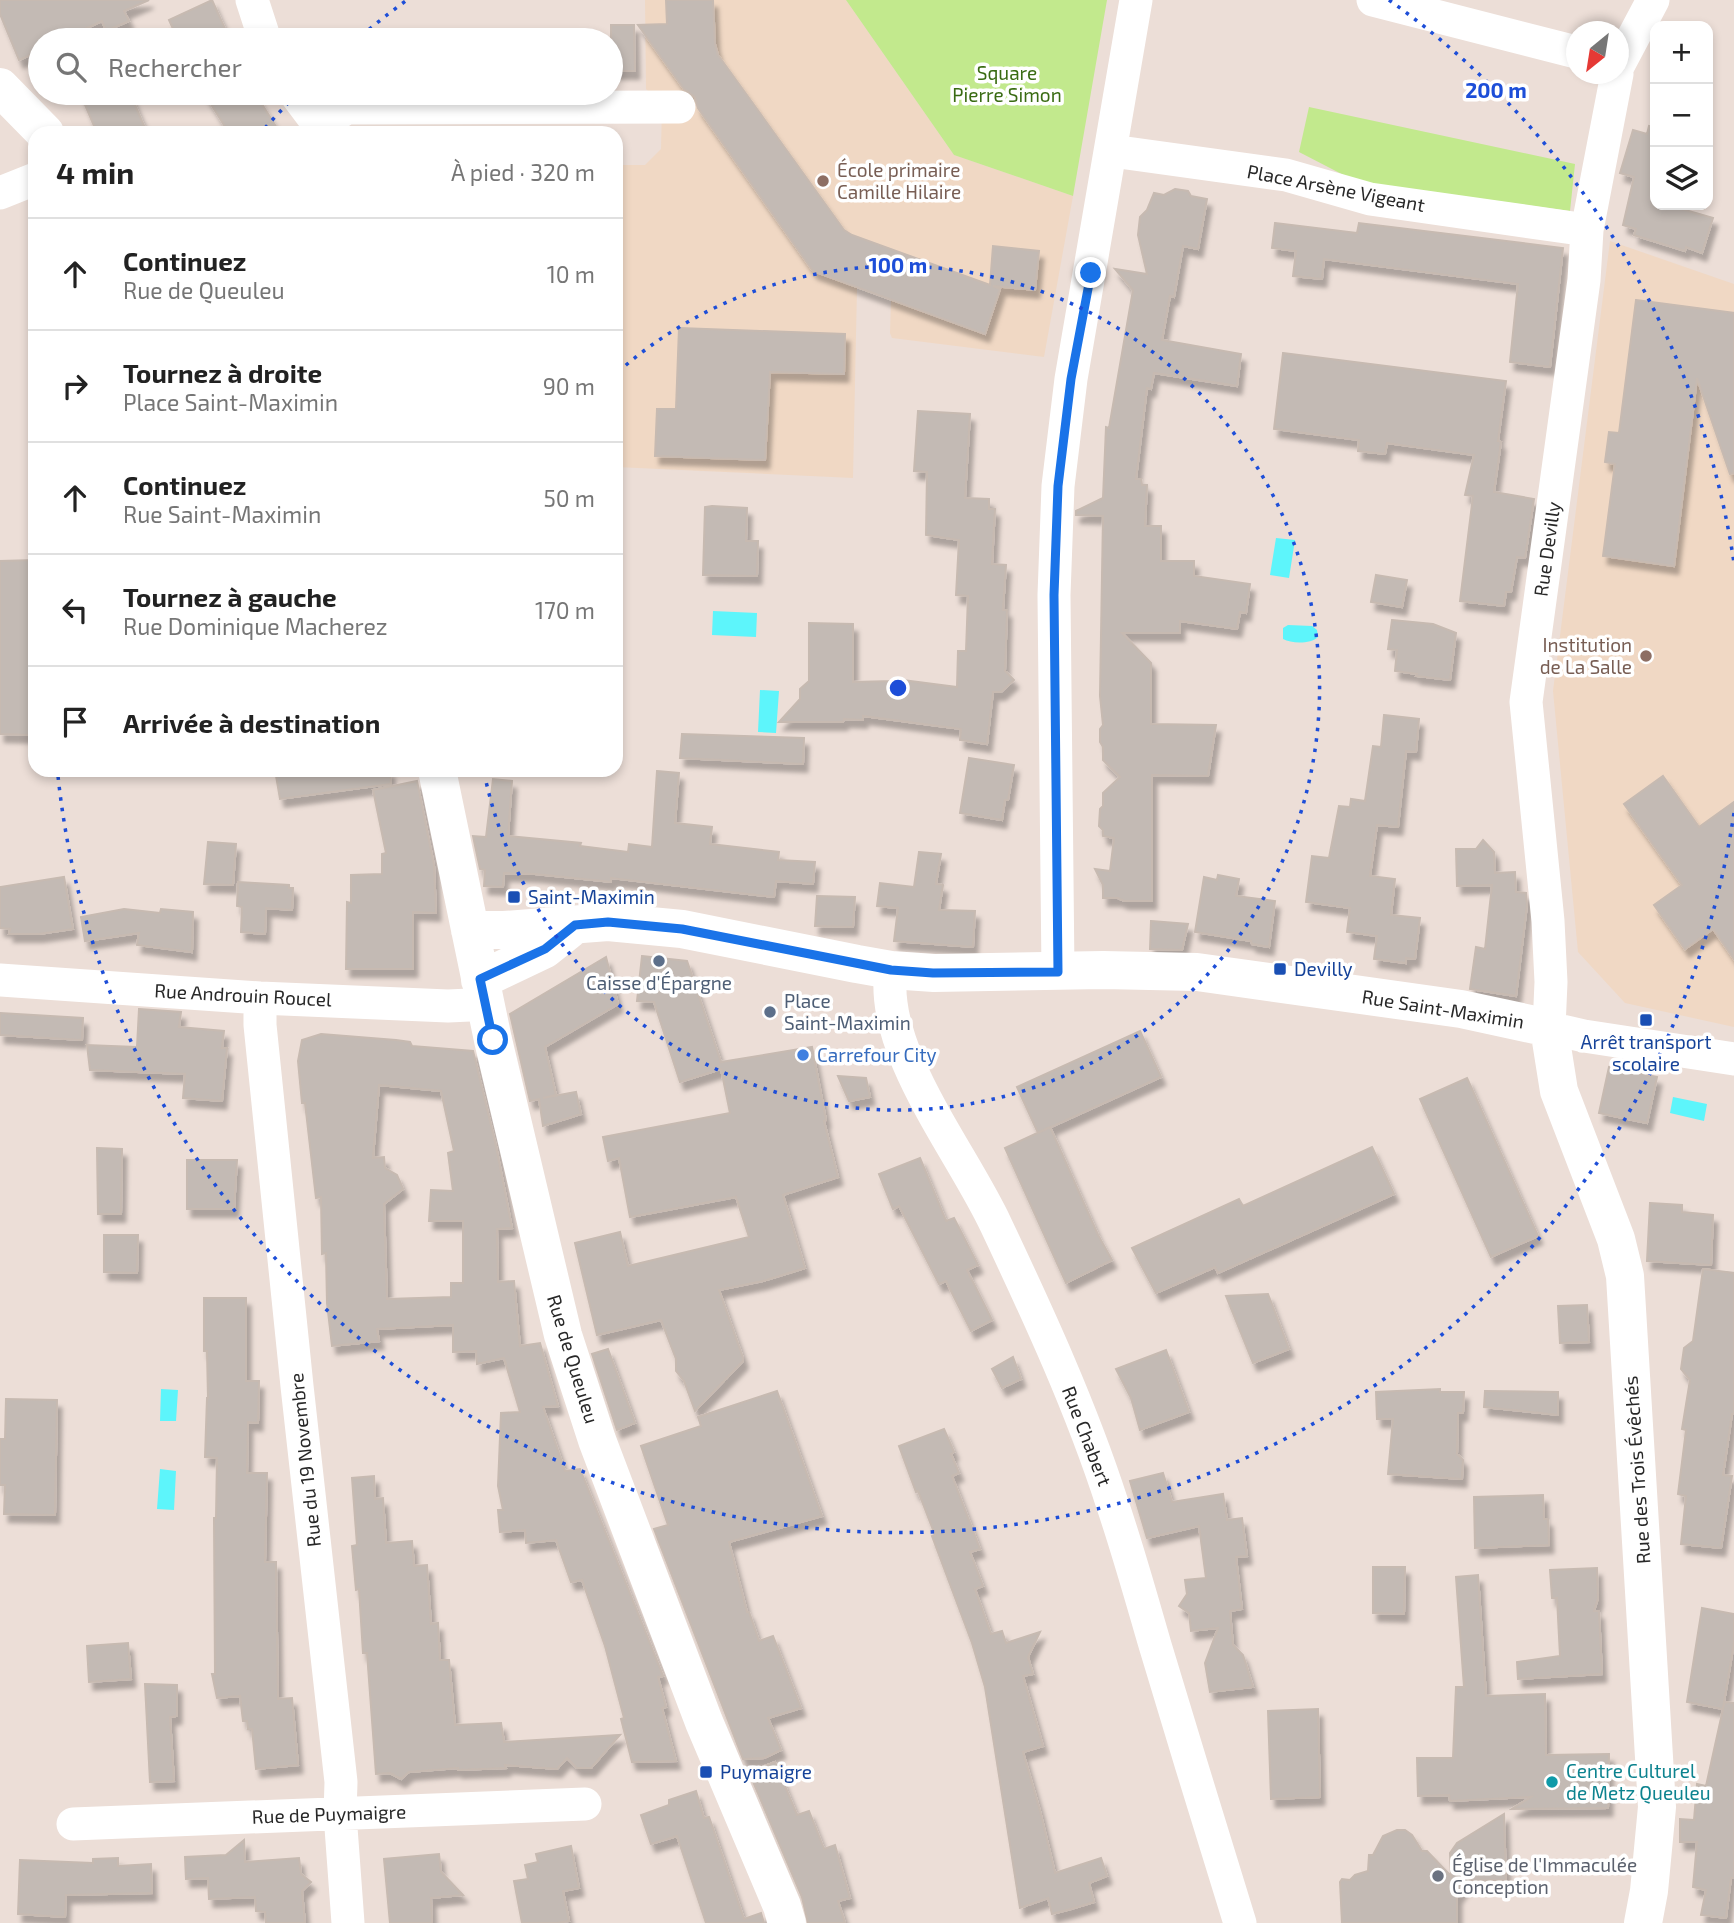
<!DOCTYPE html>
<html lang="fr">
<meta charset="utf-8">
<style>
body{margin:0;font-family:"Exo 2",sans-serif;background:#f6f6f6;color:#222}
.controls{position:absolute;right:21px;top:21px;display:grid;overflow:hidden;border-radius:14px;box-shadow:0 4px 10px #0003}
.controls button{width:63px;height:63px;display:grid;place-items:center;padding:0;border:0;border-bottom:2px solid #e0e0e0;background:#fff;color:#222;font:35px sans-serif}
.compass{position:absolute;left:1566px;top:21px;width:63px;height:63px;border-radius:50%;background:#fff;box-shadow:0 4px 10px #0003;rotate:210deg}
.stop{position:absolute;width:21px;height:21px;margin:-16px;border:5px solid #1a73e8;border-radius:50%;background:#fff}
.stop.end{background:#1a73e8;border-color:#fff;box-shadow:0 2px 7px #0008}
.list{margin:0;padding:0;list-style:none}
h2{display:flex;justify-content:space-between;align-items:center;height:91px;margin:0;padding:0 28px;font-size:30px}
h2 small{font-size:23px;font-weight:400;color:#767676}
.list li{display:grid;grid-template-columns:46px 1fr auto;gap:21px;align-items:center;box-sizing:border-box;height:112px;padding:0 28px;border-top:2px solid #e0e0e0}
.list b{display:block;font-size:26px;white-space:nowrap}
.list p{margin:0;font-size:23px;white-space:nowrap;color:#767676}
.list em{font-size:23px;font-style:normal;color:#767676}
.icon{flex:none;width:38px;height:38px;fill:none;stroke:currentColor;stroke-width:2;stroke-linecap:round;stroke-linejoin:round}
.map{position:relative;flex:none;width:1734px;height:1923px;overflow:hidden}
.search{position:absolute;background:#fff;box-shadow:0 4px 10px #0003;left:28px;top:28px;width:595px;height:77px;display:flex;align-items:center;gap:18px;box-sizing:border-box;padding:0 24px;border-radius:38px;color:#767676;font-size:26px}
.panel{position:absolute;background:#fff;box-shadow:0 4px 10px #0003;left:28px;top:126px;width:595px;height:651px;border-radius:21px}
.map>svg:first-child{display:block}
.education{fill:#f0d8c4}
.green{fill:#c2e98d}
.water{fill:#5df5fb}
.building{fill:#c3bab4;stroke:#c7bab1;stroke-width:2;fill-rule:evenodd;filter:url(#shadow)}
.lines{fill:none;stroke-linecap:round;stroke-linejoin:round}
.street{stroke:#fff;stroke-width:33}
.secondary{stroke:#fff;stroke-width:38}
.route{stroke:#1a73e8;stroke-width:9}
.ring{fill:none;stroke:#1d4ed8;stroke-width:3.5;stroke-dasharray:3.5 7}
.education-dot{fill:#8d6e63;stroke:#fff;stroke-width:2.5}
.transit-dot{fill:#1a4fb4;stroke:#fff;stroke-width:2.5}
.service-dot{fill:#5c6f8a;stroke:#fff;stroke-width:2.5}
.shop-dot{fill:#3f7fe0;stroke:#fff;stroke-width:2.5}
.culture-dot{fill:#0f9aa8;stroke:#fff;stroke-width:2.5}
.worship-dot{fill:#6b7280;stroke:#fff;stroke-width:2.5}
.labels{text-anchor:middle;stroke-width:7;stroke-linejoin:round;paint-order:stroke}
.park-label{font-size:19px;fill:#396b12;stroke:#fff}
.education-label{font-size:19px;fill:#785e54;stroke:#fff;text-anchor:start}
.street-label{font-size:19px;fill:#282828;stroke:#fff}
.transit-label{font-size:19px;fill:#164399;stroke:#fff;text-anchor:start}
.service-label{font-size:19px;fill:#4e5e75;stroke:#fff}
.shop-label{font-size:19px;fill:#366cbe;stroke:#fff;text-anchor:start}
.culture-label{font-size:19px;fill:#0d838f;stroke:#fff;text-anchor:start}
.worship-label{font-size:19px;fill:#5b616d;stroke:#fff;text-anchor:start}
.centre{fill:#1d4ed8;stroke:#fff;stroke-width:3.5}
.ring-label{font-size:21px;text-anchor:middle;font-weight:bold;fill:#1d4ed8;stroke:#fff;stroke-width:7;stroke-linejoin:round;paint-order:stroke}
</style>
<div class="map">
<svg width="1734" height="1923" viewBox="0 0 1734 1923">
<defs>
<filter id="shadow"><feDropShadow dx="4.5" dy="8" stdDeviation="2" flood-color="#0004"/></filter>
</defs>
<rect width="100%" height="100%" fill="#ecded7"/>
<path class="education" d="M645,0h201l108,155 119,41 -29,161 -152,-19 -2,-5 1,-33 -34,-12 -4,190 -237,-11 3,-302h26l16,-16 1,-43 -16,-17z
M1610,241l124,43v743l-109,-24 -47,-51 -25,-261z"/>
<path class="green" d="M846,0h261l-34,196 -119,-41z
M1309,107l266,57 -5,47 -213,-29 -58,-30z"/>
<path class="water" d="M1276,538l19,2 -6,38 -19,-3z
M713,611l44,2 -1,24 -44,-2z
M1288,625l24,1 5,4 1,7c-7,7 -26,7 -35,2v-11z
M760,690l19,1 -3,42 -18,-1z
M1673,1097l34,7 -3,17 -34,-8z
M161,1389l17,1 -2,31h-16z
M160,1469l16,2 -2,39 -17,-1z"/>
<path class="building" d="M0,0h149l-25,11 5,10 -23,10 -4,-10 -41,19h-21v11l-21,9 -19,-46z
M212,0l18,40h-52l-9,-20z
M666,0h47l2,44 3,11 126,175 8,5 138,50 3,-39 46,5 -4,39 -42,-4 7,3 -15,45 -172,-63 -115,-163 -3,-11 -11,-8 -46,-64 29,-1z
M611,25h23l1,46h-24z
M80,93h50l17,40h-50z
M204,93h51l25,40h-51z
M1649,126l6,1v78h13l45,13 -11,35 -16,-6 -1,4 -51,-16 2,-6 -13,-4 11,-48 -14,-4 13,-43 14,4z
M1175,189l13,2 3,5 16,3 -9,50 -15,-3 -9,51 -4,-1 -8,44 79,14 -4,32 -83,-13 -3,16 -4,-1 -11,91h5l1,6h5l-2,41h16v35h33v15l56,8 -4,29 -6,-1 -3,17 -57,-8v12h-58l29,30v61l65,1 -8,51 -56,-1v126h-28l-6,-3h-15v-13l-8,-16 15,2 4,-33 -11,-2v-6l-4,-4 1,-17 3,-3v-13l17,-16 -17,-17v-13l-3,-5v-13l3,-4 -3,-29 3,-180 -27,-1v-4l27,-13 3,-71 3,1 24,-138 -18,-21 32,5 -9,-39 2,-18 7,-7 7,-17 10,2z
M1275,223l82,10 2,-10 204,25 -13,119 -40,-5 8,-78 -194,-25 -2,20 -29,-3 3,-25 -24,-3z
M1636,300l98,13v160l-4,1 -33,-96 -23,188 -71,-10 12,-92 -10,-2 4,-30 10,1z
M679,328l166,6 -1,40 -74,-2 -5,88 -110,-4 2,-47h19z
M1283,353l223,28 -8,60 3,1 -7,50 40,7 -9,59 -8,-1 -6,35h-5l-2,14 -44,-5 13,-105 -8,-1 9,-40 -87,-12 -2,11 -27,-3 1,-11 -85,-11z
M918,411l52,3 -5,84 24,1v10h6l-3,55 14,1 -3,45h4l-2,61 9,9 -13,12h-8l-6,52 -27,-4 1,-11 -98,-13v4l-19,-1 -1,3h-64l21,-23v-10l9,-8v-58l44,1v58l41,-1v-2l63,8 1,-36h8l2,-55 -12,-1 3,-55 -33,-5 1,-63 -13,-1z
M712,506l35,2 -1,33h12l-1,35 -54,-1 2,-68z
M35,560l-1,111 -5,64 -29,-1v-173z
M1376,575l31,5 -5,27 -31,-5z
M1392,620l41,4 23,9 -6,47 -34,-4 1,-2 -22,-3 2,-21 -9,-1z
M1384,715l35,4 -3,33 -10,-1 -8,76 -21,-2 -7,51 25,3 -4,36 29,3 -5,41 -9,-1v5l-32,-4 3,-23 -30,-4 3,-24 -44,-6 6,-46 17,2 10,-52 11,1 1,-8 14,2 8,-55 8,1z
M682,734l122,4 -1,26 -123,-6z
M969,758l45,7 -6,35h-3l-3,20 -42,-7z
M275,770h115l1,14 -111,15z
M657,771l22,2 -4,50 37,4 -2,17 69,8 -1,8 37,2 -2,22 -37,-3 -2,16 -163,-19v4l-76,-8 -31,-1 -1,14 -19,-1 1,-16 -5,-1 -7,-33 13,1 7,-58 19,2 -4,55 73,7 -1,3 48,6 1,-8 23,3z
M1663,776l36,51 35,-25v157l-21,-30 -28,20 -31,-44 28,-20 -58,-81z
M417,781l17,84 2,48 -23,-1v57h-67l1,-67 4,1v-28l31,-1v-20l4,-1 -13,-63z
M1483,840l11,12 1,21 20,-1 1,20 10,1 1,12 -11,91 -46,-7 6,-42 9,2 7,-64 -35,1 -1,-37h20z
M208,842l28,2 -3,41 -29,-1z
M919,852l22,2 -5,30 7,1 -4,25 36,1 -2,36 -79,-6 4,-33 -21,-2 3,-23 34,4z
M1218,875l21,4 -3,17 39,5 -6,46 -17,-3 -1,-3 -56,-9 9,-55 13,3z
M64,877l9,52 -34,5h-30l1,-5 -10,-1v-41z
M238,882l51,3v3h4l-1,22 -26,-2 -1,26 -24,-2 1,-25 -5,-1z
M817,896l38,1 -2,30 -38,-1z
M124,909l36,4 1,-4 32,3 -1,40 -55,-7 2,-12 -54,8 -4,-24z
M1151,921l37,3 -6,26 -32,-1z
M642,956l45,5 34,101 91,-15 14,73 -2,1 14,56 -55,18 22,73 -42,13 -44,9 24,68v3l-48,50 -11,-30 -8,-10v-12l-15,-39 -64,15 -22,-92 45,-11 8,34 121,-29 -13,-40 -106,20 -11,-59 -11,3 -5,-24 127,-24 -9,-44 -41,13 -26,-80 -17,-1z
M606,957l12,47 -73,43 11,48 -13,3 33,-6 5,22 -38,12 -4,-27 -9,2 -20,-87z
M139,1009l42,3 -2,15 45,4 -2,17h5l-5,53 -39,-3 2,-24 -95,-4 -3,-25 50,2z
M0,1013l83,5 -1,22 -82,-5z
M1140,1031l21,46 -123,56 -21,-46z
M321,1034l75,6 14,2 2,4 61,5 23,95 16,82 -15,1 1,53 16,-1 6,65 20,-3 18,63 -15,1 22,64 15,-2 83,207 -5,1 8,30 -4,1 14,53 -44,1 -11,-43 3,-1 -19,-72 -23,-66 -11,2 -15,-42 -30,3 -1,-13 -25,2 -2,-22h5l-5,-24 3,-73 19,-1 -16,-54 -27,6 -1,-13 -23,1v-27l-76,4 2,12 -47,5 -5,-43 -1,-50 -4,1 -1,-57 -5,1 -11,-95h-3l-4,-42 4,-21zM379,1085l62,6 13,60 -6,2 5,38 -22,-1 -2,31h34v62h-12v14l-64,2 -3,-95 19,-15 -6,-14 -12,-7 -1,-11 -11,1z
M1609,1067l48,10 -10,46 -48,-10z
M838,1076l28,2 4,19 -21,4z
M1467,1078l71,158 -47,21 -71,-158z
M1050,1127l48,108 14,25 -46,23 -61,-135z
M1372,1147l22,47 -176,79 -3,-6 -59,26 -24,-45 107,-49 4,7z
M97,1148l25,1 -1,65h-23z
M920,1158l26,63 8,-3 24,47 -11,5 25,50 -21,11 -25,-50 -7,3 -40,-78 -6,3 -14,-35z
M187,1160h50l-3,49h-47z
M1650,1203l32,2v7l31,3 -2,50 -64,-4z
M104,1235h34l-1,38 -33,-1z
M1703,1269l31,4v141h-2l-9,61 9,1 -11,72 -40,-4 5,-48 -8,-2 8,-64 -4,-1 8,-49 -9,-11 3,-21 9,-7z
M1268,1294l21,55 -36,14 -27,-67z
M204,1298h42v83h13l-1,42 -10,-1 -1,51h20l-2,89h11l2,137 14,-1 6,67 -42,4 -4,-40h-4l-1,-8h-4l-3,-25 -23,2 -5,-24h3l-1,-156h2l1,-60 -12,-1 2,-59h1l-1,-47h-3z
M1587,1305l2,37 -29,1 -2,-37z
M608,1349l27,74 -18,7 -25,-76z
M1166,1350l23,62 -49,18 -9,-32 -15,-29z
M1013,1357l8,22 -19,9 -10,-19z
M1440,1389v3h24l-1,21h-5l-1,41 6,6 -1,19 -74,-5 5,-55h-16l-1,-27z
M777,1391l45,125 -93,26 18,70h2l10,29 14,-5 28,72 -33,10 13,32 -17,8 -21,1 -89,-230 14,-4 -27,-79 60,-20 -3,-9z
M1485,1391l73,1v23l-74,-8z
M6,1399l51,1 -2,115 -51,-1 1,-29h-5v-46h5z
M944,1429l10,23 -3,2 8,19 -7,3 28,73 -10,3 13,34 -8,3 16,45 11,-3 4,12 34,-11 -12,25 5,17 -10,2 20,70 -20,6 17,59 15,62 46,-15 6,18 -18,7 5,19 -23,7 -19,5 -4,-16 -28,10 -35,-221 -13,-44 -40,-107 3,-1 -17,-44 -2,1 -17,-46z
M1163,1473l9,29 51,-8 4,26 15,-2 5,38 -11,1 6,52 -12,2 3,34 10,10 10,32 -43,5 -5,-29 13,-35 -27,3 -2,-18 -10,-7 8,-12 -2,-14 21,-2 -7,-52 -52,12 -17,-57z
M374,1476l1,23 8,-1 3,45 26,-2 2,25 13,-1 4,59 7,-1 2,37h9l6,65 46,-2 3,19 116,-7 -29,33h-14l-10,-10 -10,11 -52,-4 1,3 -48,2v-2l-49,4 -8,7 -11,-6 -14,1 -9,-121h-4l-4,-64 -3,1 -4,-44 5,-1 -5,-67z
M1543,1495l1,24h4l1,26 -74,3 -1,-51z
M1373,1567h32l-1,47 -31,-1z
M1597,1568l1,30 -4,13h5l3,63 -84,5 -1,-17 43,-6 -3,-58h-5l-2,-28z
M1478,1575l8,121 59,-2 1,61 63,-1 -1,54 -96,1 19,-12 -81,4 -1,-6 -31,1 -1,-38h36l3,-71h8l-8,-110z
M1702,1608l32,6v29l-11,65 2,-6 9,1v175h-3l-5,40 -25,-3 5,-25 -13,-3 4,-45h-17v-23l14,1 3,-36 9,2 17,-77 -36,-7z
M128,1643l3,36 -42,3 -2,-36z
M145,1684l32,1v31l-7,1 4,64 -24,1z
M1318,1709l2,88 -49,2 -3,-88z
M775,1762l22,53 12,-4 15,38 11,-4 15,53 -12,3 7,22h-37l-6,-26 -53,-125z
M696,1791l8,27 5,-1 35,102 17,-6 3,10h-58l-29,-87 -26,8 -10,-29 28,-10v-5z
M1504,1814l2,66 -38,1 -11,15v27h-115l-2,-41 2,-3 8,1 5,-5 13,-4 1,-16h4l10,-19 14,-6h8l7,5 10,16h5l24,25 -1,-23 7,-10z
M244,1840l1,22 54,-4 2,16 10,8 -9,9 3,32h-39l-1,-11 -9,-1 -1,-14 -46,2 -1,-21 -22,1 -1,-22 41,-2z
M571,1846l8,42 -16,3 6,30 -12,2h-35l-8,-42 14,-2 -3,-14 13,-3 -2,-8z
M439,1854l2,18 22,23 -32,3 1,25h-42l-6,-64z
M118,1858v8l33,-2 1,29 -86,2 -1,22 -47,-3 2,-54 73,3v-4z"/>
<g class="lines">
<path class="street" d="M252,0l13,40
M1373,0l203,52
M1618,66l35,-66
M1617,74l-30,156 -3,50 -58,422 22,219 3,61 -2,46 35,8 150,23
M295,93l24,32 4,8
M319,125l28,-17 332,-1
M1112,151l174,24 84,24 217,31
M0,193l35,-14
M891,970c-12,81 72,183 105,255 43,91 85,182 116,278 16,47 29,94 43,142 28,93 56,185 85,278
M1058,972l-4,-377 4,-109 13,-107 65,-379
M0,980l260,18 188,8 22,-1 15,-6
M260,998v27l37,361 44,396 -1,32 8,109
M73,1824l512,-20"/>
<path class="secondary" d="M0,87l45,46
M437,770l56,270 70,295 34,105 107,282 78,184 5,17
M470,930h34l104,-8 74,7 175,35 34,6 43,3 169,-3 94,2 264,37 88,19 10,63 57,148 9,37 32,531 -8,84 -6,32
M480,980l65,-31 30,-24"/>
</g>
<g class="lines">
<path class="route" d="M493,1040l-13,-61 65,-30 30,-24 33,-3 74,7 209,41 42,3 125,-1 -4,-377 4,-109 13,-107 20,-106"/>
</g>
<g class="ring">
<path d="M618 372A422 422 0 1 1 484 772"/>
<path d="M1734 813A845 845 0 0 1 58 776M265 128A845 845 0 0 1 295 96M361 36A845 845 0 0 1 407 0M1389 0A845 845 0 0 1 1734 563"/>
</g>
<g class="education-dot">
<circle cx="823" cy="181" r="7"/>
<circle cx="1646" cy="656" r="7"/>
</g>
<g class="transit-dot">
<rect x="507" y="890" width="14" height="14" rx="3.5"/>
<rect x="1273" y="962" width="14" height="14" rx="3.5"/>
<rect x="1639" y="1013" width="14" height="14" rx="3.5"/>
<rect x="699" y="1765" width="14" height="14" rx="3.5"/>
</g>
<g class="service-dot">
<circle cx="659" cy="961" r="7"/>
<circle cx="770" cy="1012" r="7"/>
</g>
<circle class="shop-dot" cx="803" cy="1055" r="7"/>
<circle class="culture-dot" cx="1552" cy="1782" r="7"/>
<circle class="worship-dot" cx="1438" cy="1876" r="7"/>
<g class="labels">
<g class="park-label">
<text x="1007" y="80">Square<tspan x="1007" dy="22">Pierre Simon</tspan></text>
</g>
<g class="education-label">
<text x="837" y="177">École primaire<tspan x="837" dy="22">Camille Hilaire</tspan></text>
<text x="1632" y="652" text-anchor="end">Institution<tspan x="1632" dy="22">de La Salle</tspan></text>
</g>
<g class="street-label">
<text transform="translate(1336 188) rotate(11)" y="7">Place Arsène Vigeant</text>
<text transform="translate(1547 549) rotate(-82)" y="7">Rue Devilly</text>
<text transform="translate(243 995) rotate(3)" y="7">Rue Androuin Roucel</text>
<text transform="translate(1443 1009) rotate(9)" y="7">Rue Saint-Maximin</text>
<text transform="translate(573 1359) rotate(73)" y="7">Rue de Queuleu</text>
<text transform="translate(1087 1436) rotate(69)" y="7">Rue Chabert</text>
<text transform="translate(305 1460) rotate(-96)" y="7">Rue du 19 Novembre</text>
<text transform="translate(1637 1470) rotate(-94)" y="7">Rue des Trois Évêchés</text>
<text transform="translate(329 1814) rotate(-2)" y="7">Rue de Puymaigre</text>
</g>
<g class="transit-label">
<text x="528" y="904">Saint-Maximin</text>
<text x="1294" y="976">Devilly</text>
<text x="1646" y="1049" text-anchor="middle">Arrêt transport<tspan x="1646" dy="22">scolaire</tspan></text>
<text x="720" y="1779">Puymaigre</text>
</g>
<g class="service-label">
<text x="659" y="990">Caisse d'Épargne</text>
<text x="784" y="1008" text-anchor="start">Place<tspan x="784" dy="22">Saint-Maximin</tspan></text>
</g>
<g class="shop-label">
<text x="817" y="1062">Carrefour City</text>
</g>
<g class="culture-label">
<text x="1566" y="1778">Centre Culturel<tspan x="1566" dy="22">de Metz Queuleu</tspan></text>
</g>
<g class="worship-label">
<text x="1452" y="1872">Église de l'Immaculée<tspan x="1452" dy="22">Conception</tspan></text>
</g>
</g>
<circle cx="898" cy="688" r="10" class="centre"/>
<g class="ring-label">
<text x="1496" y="98">200 m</text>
<text x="898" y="273">100 m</text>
</g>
</svg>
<div class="controls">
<button>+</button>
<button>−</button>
<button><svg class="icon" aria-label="layers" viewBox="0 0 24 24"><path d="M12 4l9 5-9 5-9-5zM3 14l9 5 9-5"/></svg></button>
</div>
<svg class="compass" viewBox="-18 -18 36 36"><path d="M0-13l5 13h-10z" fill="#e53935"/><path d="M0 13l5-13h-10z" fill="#767676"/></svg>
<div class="stop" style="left:493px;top:1040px"></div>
<div class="stop end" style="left:1091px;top:273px"></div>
<div class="search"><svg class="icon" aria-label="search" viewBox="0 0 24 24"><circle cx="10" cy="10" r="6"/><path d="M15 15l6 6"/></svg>Rechercher</div>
<section class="panel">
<h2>4 min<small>À pied · 320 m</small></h2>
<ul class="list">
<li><svg class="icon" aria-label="ahead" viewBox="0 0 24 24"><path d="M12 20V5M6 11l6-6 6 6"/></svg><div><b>Continuez</b><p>Rue de Queuleu</p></div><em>10 m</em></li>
<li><svg class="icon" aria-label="right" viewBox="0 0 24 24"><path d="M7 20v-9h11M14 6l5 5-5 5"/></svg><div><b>Tournez à droite</b><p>Place Saint-Maximin</p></div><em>90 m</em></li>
<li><svg class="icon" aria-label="ahead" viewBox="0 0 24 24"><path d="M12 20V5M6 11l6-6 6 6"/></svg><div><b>Continuez</b><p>Rue Saint-Maximin</p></div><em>50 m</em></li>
<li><svg class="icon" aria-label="left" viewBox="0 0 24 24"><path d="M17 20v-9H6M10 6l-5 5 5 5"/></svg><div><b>Tournez à gauche</b><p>Rue Dominique Macherez</p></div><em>170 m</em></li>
<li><svg class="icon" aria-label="arrive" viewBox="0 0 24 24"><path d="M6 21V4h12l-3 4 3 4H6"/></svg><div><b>Arrivée à destination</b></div></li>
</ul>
</section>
</div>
